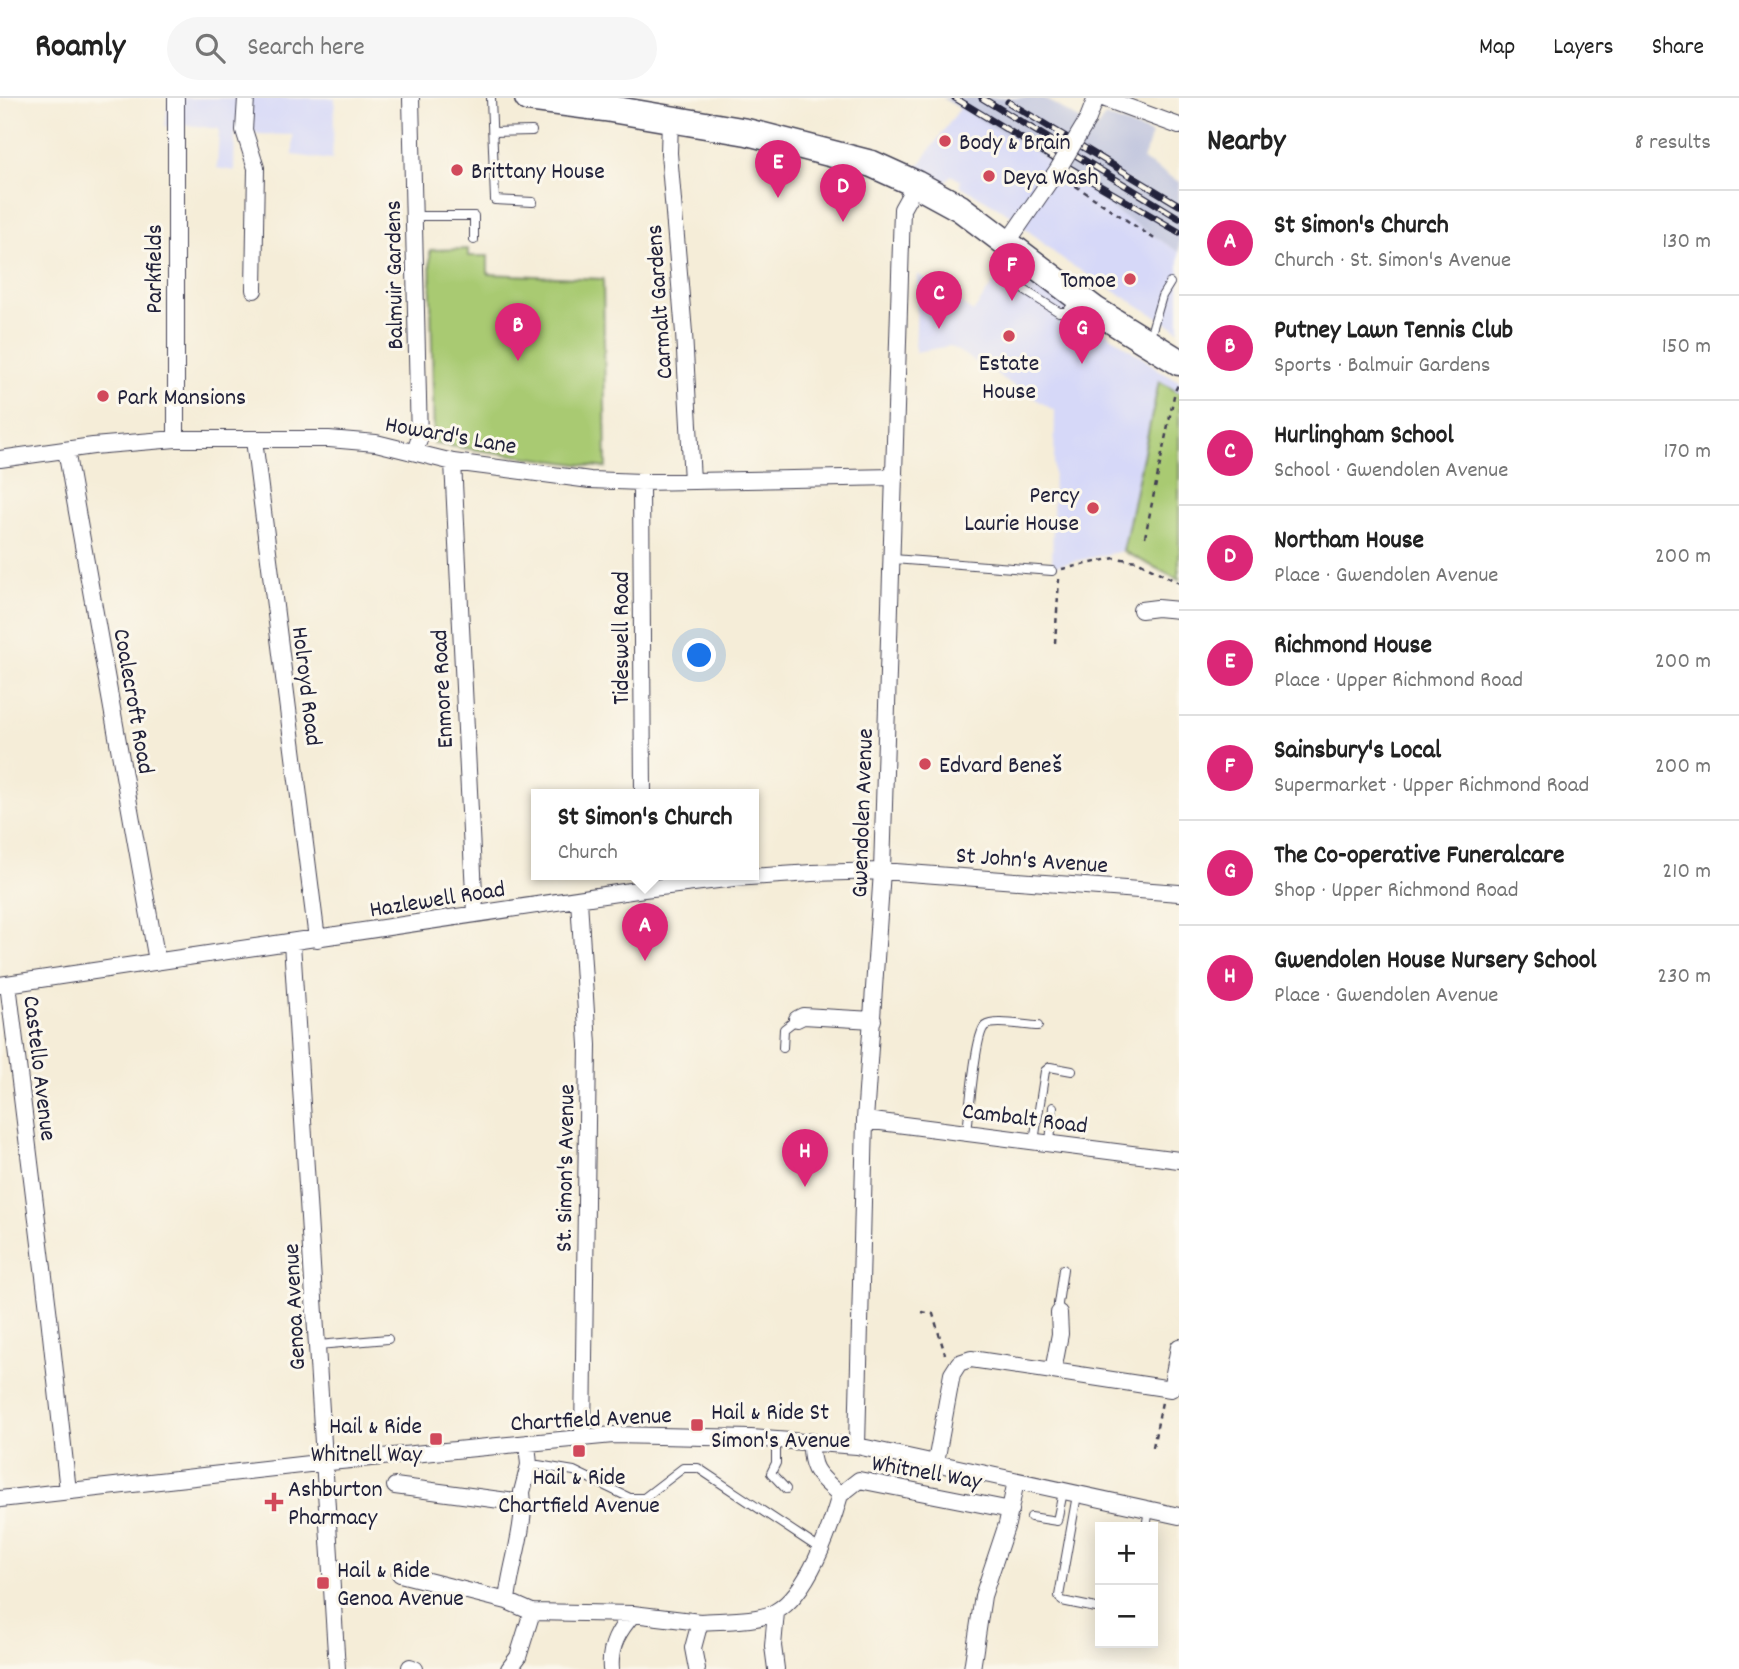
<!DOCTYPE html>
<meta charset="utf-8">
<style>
body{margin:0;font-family:Dekko,sans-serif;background:#f6f6f6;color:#222}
.controls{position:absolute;right:21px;bottom:21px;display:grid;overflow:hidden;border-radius:0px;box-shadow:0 4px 18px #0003}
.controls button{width:63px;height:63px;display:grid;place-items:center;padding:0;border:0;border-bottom:2px solid #e0e0e0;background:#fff;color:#222;font:35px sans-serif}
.you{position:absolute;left:700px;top:558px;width:24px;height:24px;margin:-18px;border:5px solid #fff;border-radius:50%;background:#1a73e8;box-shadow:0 0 0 10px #1a73e833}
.badge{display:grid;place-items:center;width:46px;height:46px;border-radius:50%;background:#db2777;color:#fff;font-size:23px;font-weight:700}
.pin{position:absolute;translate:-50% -58px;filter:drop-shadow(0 2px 4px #0008)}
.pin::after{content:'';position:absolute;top:37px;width:24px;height:21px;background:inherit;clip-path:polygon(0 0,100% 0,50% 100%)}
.popup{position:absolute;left:531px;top:691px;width:228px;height:91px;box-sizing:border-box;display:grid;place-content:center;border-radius:0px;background:#fff;filter:drop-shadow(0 2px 5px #0005);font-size:23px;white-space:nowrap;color:#767676}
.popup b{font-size:26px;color:#222}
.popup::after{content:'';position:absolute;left:50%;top:100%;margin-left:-14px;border:14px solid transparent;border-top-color:#fff}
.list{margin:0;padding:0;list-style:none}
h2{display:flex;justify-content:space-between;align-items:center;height:91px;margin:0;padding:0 28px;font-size:30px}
h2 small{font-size:23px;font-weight:400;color:#767676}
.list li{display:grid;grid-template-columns:46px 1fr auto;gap:21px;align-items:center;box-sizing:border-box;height:105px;padding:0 28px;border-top:2px solid #e0e0e0}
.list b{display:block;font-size:26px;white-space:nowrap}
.list p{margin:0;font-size:23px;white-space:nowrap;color:#767676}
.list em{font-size:23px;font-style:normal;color:#767676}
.icon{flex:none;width:38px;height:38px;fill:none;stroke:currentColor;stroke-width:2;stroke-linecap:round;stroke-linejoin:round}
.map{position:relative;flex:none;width:1179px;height:1571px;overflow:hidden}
header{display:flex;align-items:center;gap:42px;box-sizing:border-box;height:98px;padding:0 35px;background:#fff;border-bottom:2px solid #e0e0e0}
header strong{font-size:33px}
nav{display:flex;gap:38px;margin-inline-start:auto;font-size:24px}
.search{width:490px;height:63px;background:#f6f6f6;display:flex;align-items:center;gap:18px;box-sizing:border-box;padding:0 24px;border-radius:38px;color:#767676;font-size:26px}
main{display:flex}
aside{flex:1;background:#fff}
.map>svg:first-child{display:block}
.built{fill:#d6d8f8}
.industrial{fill:#bec3dd}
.green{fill:#a9ca72;stroke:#667656;stroke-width:2}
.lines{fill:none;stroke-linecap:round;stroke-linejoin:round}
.service-casing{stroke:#424053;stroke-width:10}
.minor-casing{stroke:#424053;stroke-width:18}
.trunk-casing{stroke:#424053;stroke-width:29}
.path{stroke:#424053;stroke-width:2.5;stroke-dasharray:5 5;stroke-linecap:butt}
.service{stroke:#fff;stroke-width:8}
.minor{stroke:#fff;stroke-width:16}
.trunk{stroke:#fff;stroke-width:26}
.rail-casing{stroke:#22223b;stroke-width:7}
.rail{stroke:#fbf7ec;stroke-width:4.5;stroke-dasharray:13;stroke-linecap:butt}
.minor-bridge-casing{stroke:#424053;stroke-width:18;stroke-linecap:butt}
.minor-bridge{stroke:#fff;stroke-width:16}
.poi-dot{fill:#d1495b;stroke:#fbf7ec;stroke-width:2.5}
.labels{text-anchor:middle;stroke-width:6;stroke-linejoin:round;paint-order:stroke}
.poi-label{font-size:24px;fill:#22223b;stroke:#fbf7ec;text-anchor:start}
.street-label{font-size:24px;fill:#22223b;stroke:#fbf7ec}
</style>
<header>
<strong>Roamly</strong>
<div class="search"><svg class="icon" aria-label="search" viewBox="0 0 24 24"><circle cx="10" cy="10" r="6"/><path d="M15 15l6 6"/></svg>Search here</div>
<nav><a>Map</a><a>Layers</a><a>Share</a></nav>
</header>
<main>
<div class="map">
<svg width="1179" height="1571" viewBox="0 0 1179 1571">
<rect width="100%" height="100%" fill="#fbf7ec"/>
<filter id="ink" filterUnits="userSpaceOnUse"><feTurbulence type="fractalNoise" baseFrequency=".0143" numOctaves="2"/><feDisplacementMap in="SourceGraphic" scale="14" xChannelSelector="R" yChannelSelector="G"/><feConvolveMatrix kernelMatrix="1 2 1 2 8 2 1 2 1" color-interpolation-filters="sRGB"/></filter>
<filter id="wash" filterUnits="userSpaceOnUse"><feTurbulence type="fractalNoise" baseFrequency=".00686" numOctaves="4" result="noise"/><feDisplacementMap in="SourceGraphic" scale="28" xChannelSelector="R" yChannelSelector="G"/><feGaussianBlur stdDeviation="1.57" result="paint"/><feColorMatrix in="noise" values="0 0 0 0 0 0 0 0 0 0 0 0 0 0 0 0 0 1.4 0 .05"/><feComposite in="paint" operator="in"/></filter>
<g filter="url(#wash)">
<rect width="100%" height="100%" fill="#f5edd8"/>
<path class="built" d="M169,0h166l-3,62 -39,-5v-20l-37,-1 -5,-4h-16l-1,41 -17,-3 2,-39 -39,-5 -15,2z
M960,10l85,50 73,55 61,39v78l-116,-70 -57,-48 -47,-27 2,-4 -10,-6 -7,9 -27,-16z
M1007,166l160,111 12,6v12l-20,-11 -36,169 -71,15 3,-155 -105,-65 -35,6 3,-78 55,38z"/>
<path class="industrial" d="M942,0h102l52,32 9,-14 47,18 -9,26 36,22v70l-61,-39 -73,-55z"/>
<path class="green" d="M468,151v7h20v18l115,5 3,189 -172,-24 -4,-194z
M1159,283l20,12v187l-56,-29z"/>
</g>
<g filter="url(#ink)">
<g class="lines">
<defs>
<path id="service" d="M491,0l4,102 38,2
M494,34l38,-1
M415,118h59v24
M1021,163l-9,15 1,7 46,29h8l9,-12
M1150,239l12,-41 8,-13
M893,461l159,12
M783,950l1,-19 13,-10
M967,1035c2,-17 8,-99 18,-107 9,-7 41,0 53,0
M1034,1043l11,-70 5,-4 22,4
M1050,1045l3,-36
M1059,1215l-1,-9 5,-35
M318,1247l70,-6
M776,1341v24l-5,10 15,16
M529,1367h9l36,6 56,27h14l39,-30h15l122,81
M1077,1397l-18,101 3,5 34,7
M1031,1419l26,4 6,-29
M1146,1429l3,-17"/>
<path id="minor" d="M246,0l-2,32 12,38 -2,122
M411,0l8,342 -4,11
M1103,0l76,28
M670,21l-1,34 15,180 8,148
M1087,23l9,-23
M1007,145l51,-74
M176,341v-341
M254,342l63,499
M66,352l91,511
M0,361l93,-13 83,-7h153l47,4 77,19 137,18 51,2 254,-5
M453,364l22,452
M641,384l2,313
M1141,512l16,-2 22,2
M579,802l9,145 -5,392
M292,845l45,726
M8,886l41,333 19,174
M0,887l644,-96 90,-11 78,-5 70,-2 297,22
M797,921l6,-3 70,4
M865,1022l314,40
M1053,1273l118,18 8,-42
M857,1348l8,-326 17,-249 20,-662 14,-25
M936,1364l16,-88 7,-11 12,-4 82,12 7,-37 -1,-21
M395,1388l128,17 -1,-11 7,-27 -2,-22
M840,1397l19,-15 152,30
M0,1401l309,-35 304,-29 138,3 106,8 322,70
M523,1405c0,33 -13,65 -16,98l25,11
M400,1476l107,27
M776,1514l-3,34 3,23
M410,1569l5,2
M509,1571l9,-12 14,-45 101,2
M611,1571c-2,-23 8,-39 22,-55l67,8
M697,1571l-4,-21 7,-26c21,-2 57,0 75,-10 33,-18 55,-82 65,-117 -21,-20 -30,-23 -29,-54
M972,1571l11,-73 24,-72 9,-43"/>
<path id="trunk" d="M528,0l77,10 142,24 125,32 44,20 44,24 135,102 84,52"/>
</defs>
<use href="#service" class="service-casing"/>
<use href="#minor" class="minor-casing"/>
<use href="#trunk" class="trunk-casing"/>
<path class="path" d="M1067,82l89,60
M1145,439l30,-146 4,-8
M1062,471l53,-11 22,3 42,22
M1055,545l4,-64
M922,1214l11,2 12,40
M1153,1349l9,-45"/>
<use href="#service" class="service"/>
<use href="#minor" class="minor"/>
<use href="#trunk" class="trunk"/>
<defs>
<path id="rail" d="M955,0l133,81 91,53
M982,0l197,120
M1008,4l171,103"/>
</defs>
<use href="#rail" class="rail-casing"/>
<use href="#rail" class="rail"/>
<defs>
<path id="minor-bridge" d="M1058,71l29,-48"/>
</defs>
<use href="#minor-bridge" class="minor-bridge-casing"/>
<use href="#minor-bridge" class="minor-bridge"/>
</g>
</g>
<g class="poi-dot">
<circle cx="945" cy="43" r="7"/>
<circle cx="457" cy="72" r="7"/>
<circle cx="989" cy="78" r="7"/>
<circle cx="1130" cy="181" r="7"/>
<circle cx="1009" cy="238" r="7"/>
<circle cx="103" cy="298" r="7"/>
<circle cx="1093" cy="410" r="7"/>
<circle cx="925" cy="666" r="7"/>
<rect x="690" y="1320" width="14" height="14" rx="3.5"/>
<rect x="429" y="1334" width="14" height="14" rx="3.5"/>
<rect x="572" y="1346" width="14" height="14" rx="3.5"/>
<path d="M270.5 1393.5h7v7h7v7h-7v7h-7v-7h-7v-7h7z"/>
<rect x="316" y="1478" width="14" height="14" rx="3.5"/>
</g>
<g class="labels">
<g class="poi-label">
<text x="959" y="51">Body &amp; Brain</text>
<text x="471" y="80">Brittany House</text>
<text x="1003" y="86">Deya Wash</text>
<text x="1116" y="189" text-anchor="end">Tomoe</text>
<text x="1009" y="272" text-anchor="middle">Estate<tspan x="1009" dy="28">House</tspan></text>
<text x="117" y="306">Park Mansions</text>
<text x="1079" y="404" text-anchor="end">Percy<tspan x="1079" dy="28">Laurie House</tspan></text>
<text x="939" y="674">Edvard Beneš</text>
<text x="711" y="1321">Hail &amp; Ride St<tspan x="711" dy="28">Simon's Avenue</tspan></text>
<text x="422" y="1335" text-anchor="end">Hail &amp; Ride<tspan x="422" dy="28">Whitnell Way</tspan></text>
<text x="579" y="1386" text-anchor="middle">Hail &amp; Ride<tspan x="579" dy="28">Chartfield Avenue</tspan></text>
<text x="288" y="1398">Ashburton<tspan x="288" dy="28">Pharmacy</tspan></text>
<text x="337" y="1479">Hail &amp; Ride<tspan x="337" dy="28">Genoa Avenue</tspan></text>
</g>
<g class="street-label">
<text transform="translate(153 171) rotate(-90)" y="8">Parkfields</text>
<text transform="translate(393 177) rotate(-91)" y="8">Balmuir Gardens</text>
<text transform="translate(658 204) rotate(-94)" y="8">Carmalt Gardens</text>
<text transform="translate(451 336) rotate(10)" y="8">Howard's Lane</text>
<text transform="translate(620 540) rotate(-90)" y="8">Tideswell Road</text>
<text transform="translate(308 588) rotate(83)" y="8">Holroyd Road</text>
<text transform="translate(441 591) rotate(-93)" y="8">Enmore Road</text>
<text transform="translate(135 603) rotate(80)" y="8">Coalecroft Road</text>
<text transform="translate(861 715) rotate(-88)" y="8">Gwendolen Avenue</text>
<text transform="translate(1032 761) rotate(4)" y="8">St John's Avenue</text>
<text transform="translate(437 800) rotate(-9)" y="8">Hazlewell Road</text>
<text transform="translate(41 970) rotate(83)" y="8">Castello Avenue</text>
<text transform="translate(1025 1019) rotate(7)" y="8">Cambalt Road</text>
<text transform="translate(564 1070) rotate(-89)" y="8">St. Simon's Avenue</text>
<text transform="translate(293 1209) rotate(-93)" y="8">Genoa Avenue</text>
<text transform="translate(591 1320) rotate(-3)" y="8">Chartfield Avenue</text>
<text transform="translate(927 1373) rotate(10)" y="8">Whitnell Way</text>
</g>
</g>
</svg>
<div class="controls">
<button>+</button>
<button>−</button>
</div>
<div class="you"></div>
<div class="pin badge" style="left:645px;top:863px">A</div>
<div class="popup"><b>St Simon's Church</b>Church</div>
<div class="pin badge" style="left:518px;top:263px">B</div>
<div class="pin badge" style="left:939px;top:231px">C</div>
<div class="pin badge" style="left:843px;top:124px">D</div>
<div class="pin badge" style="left:778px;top:100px">E</div>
<div class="pin badge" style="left:1012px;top:203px">F</div>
<div class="pin badge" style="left:1082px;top:266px">G</div>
<div class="pin badge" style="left:805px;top:1089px">H</div>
</div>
<aside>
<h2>Nearby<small>8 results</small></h2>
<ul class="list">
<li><span class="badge">A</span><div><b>St Simon's Church</b><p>Church · St. Simon's Avenue</p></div><em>130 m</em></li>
<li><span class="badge">B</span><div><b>Putney Lawn Tennis Club</b><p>Sports · Balmuir Gardens</p></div><em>150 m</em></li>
<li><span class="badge">C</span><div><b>Hurlingham School</b><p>School · Gwendolen Avenue</p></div><em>170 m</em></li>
<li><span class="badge">D</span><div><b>Northam House</b><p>Place · Gwendolen Avenue</p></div><em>200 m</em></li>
<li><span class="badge">E</span><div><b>Richmond House</b><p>Place · Upper Richmond Road</p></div><em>200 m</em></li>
<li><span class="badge">F</span><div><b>Sainsbury's Local</b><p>Supermarket · Upper Richmond Road</p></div><em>200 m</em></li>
<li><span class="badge">G</span><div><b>The Co-operative Funeralcare</b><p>Shop · Upper Richmond Road</p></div><em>210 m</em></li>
<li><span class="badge">H</span><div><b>Gwendolen House Nursery School</b><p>Place · Gwendolen Avenue</p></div><em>230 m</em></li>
</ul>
</aside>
</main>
